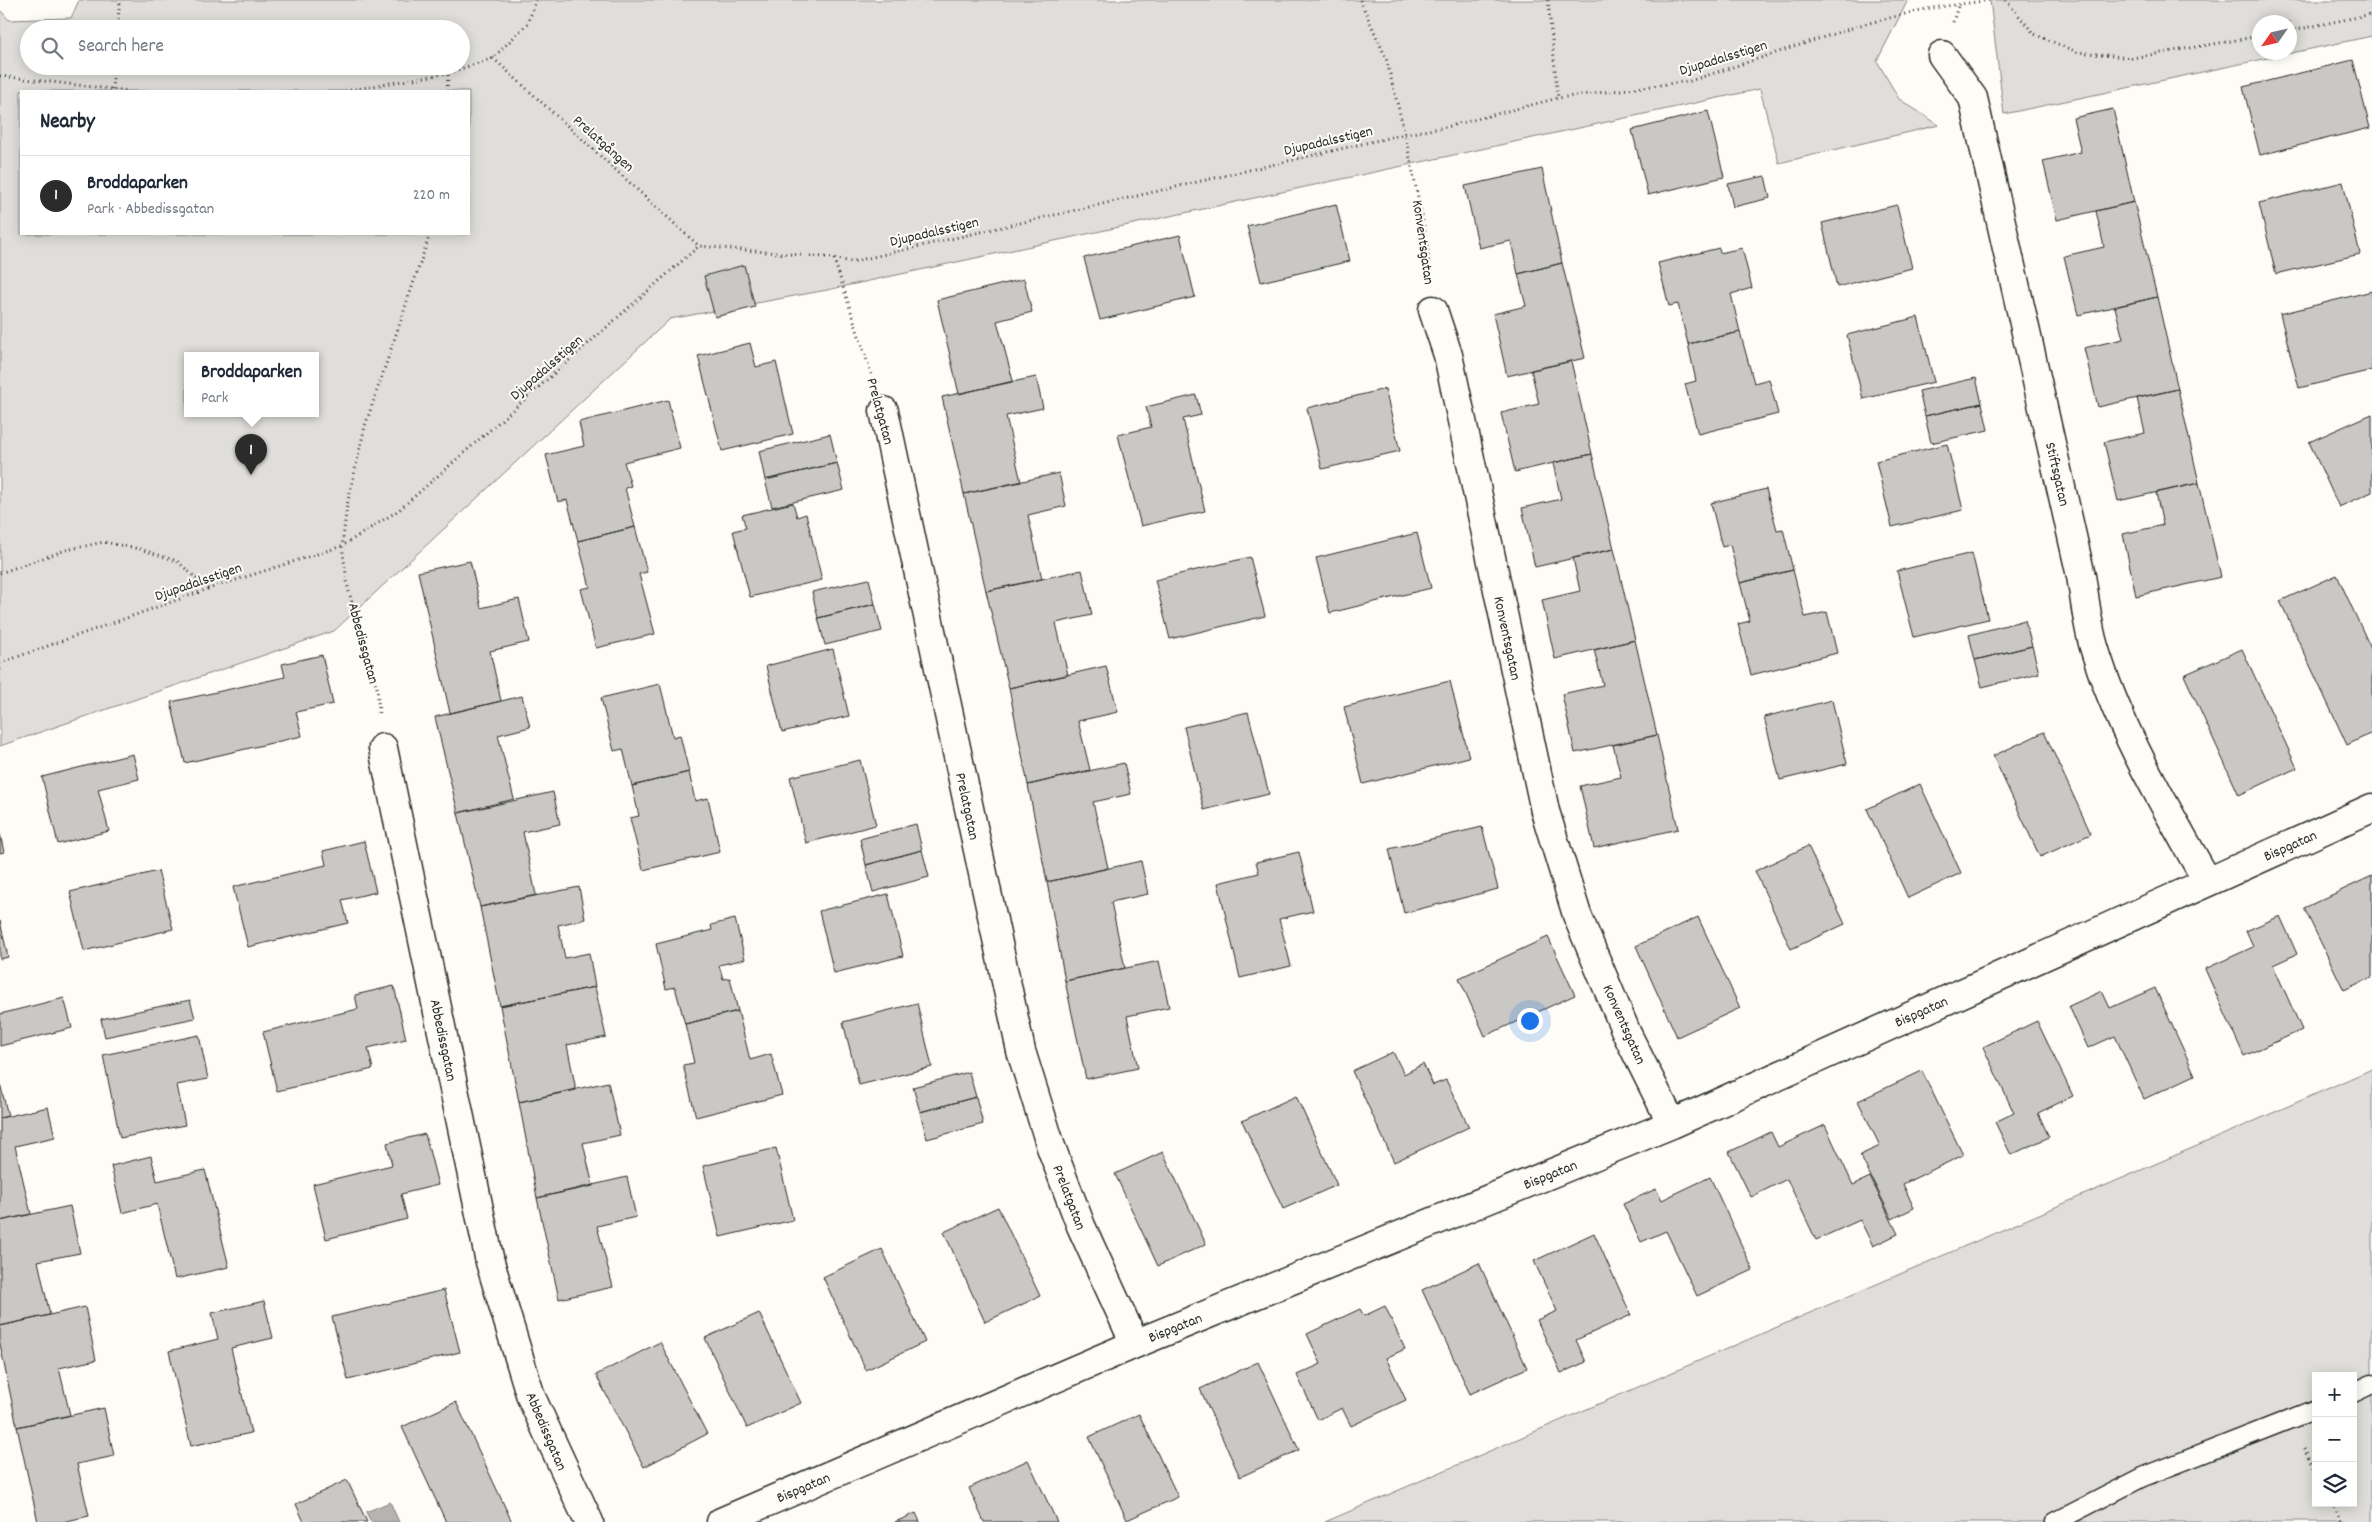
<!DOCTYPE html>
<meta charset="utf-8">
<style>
body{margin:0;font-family:Dekko,sans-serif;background:#f6f6f7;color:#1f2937}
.controls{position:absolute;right:15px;bottom:15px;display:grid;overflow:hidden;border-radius:0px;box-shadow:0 2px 12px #0003}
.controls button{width:45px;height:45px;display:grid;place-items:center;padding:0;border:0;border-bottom:1px solid #e0e1e3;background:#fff;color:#1f2937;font:25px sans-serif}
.compass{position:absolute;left:2252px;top:15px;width:45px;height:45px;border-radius:50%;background:#fff;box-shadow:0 2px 12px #0003;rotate:236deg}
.you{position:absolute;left:1529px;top:1020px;width:18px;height:18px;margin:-12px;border:4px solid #fff;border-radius:50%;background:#1a73e8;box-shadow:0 0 0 8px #1a73e833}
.badge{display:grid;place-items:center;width:32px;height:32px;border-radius:50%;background:#2b2b2b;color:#fff;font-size:16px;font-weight:700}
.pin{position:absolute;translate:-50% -41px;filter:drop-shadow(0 1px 2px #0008)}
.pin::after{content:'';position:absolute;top:26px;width:18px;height:15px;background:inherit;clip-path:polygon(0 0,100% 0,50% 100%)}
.popup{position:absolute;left:184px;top:352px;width:135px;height:65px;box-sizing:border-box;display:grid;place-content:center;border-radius:0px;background:#fff;filter:drop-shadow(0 1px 4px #0005);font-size:16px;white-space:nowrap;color:#747a83}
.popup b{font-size:19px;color:#1f2937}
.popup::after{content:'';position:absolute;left:50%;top:100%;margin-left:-10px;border:10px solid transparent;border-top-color:#fff}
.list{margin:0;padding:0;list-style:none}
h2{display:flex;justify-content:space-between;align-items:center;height:65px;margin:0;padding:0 20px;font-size:21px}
h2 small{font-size:16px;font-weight:400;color:#747a83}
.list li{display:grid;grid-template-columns:32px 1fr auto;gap:15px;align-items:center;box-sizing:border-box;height:80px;padding:0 20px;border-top:1px solid #e0e1e3}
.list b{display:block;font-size:19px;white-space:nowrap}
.list p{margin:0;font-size:16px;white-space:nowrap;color:#747a83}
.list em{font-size:16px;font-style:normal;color:#747a83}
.icon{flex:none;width:28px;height:28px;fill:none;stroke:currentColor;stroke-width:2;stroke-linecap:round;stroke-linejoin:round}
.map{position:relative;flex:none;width:2372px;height:1522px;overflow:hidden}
.search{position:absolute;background:#fff;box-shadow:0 2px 12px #0003;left:20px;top:20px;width:450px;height:55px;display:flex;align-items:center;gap:12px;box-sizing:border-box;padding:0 18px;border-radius:28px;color:#747a83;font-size:19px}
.panel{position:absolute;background:#fff;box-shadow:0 2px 12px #0003;left:20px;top:90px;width:450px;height:145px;border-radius:0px}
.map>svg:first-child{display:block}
.green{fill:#dfdeda;stroke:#858482;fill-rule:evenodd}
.water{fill:#b5b4b1;stroke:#7e7d7b}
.building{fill:#c9c8c4;stroke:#2b2b2b}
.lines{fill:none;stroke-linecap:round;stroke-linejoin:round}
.service-casing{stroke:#2b2b2b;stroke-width:21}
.minor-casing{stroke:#2b2b2b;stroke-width:31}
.path{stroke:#2b2b2b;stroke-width:3;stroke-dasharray:1 4;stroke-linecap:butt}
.service{stroke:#fdfcf7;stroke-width:18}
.minor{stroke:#fdfcf7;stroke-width:28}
.labels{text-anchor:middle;stroke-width:4;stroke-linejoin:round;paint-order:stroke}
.street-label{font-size:15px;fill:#2b2b2b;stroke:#fdfcf7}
</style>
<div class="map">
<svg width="2372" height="1522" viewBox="0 0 2372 1522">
<rect width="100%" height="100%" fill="#fdfcf7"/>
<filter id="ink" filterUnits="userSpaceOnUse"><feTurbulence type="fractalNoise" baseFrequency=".02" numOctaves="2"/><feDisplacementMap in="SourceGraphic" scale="10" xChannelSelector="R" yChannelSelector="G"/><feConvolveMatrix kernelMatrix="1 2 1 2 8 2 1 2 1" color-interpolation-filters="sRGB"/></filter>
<g filter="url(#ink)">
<path class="green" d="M79,0h1829l-31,61 22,38 40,26 -160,38 -19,-74 -933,201 -157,29 -336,312 -334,115v-736l9,10 62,-2zM29,29h432v37h-432zM21,91h448v143h-448zM187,356h128v58h-128z
M1990,0h382v36l-368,78zM2260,22h30v30h-30z
M2372,1069v453h-1047l916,-395zM2316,1376h37v127h-37z"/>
<path class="water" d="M390,1502l9,20h-28l-5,-10z"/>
<path class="building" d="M2353,60l17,68 -110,27 -17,-68z
M2113,109l21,93 -77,18 -14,-59 38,-9 -8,-34z
M1708,111l16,66 -76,18 -16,-65z
M1542,169l20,94 -44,11 -7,-33 -32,7 -14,-62z
M1765,176l5,22 -37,9 -5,-23z
M2343,182l17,72 -84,20 -17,-71z
M2134,202l23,95 -79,18 -14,-59 40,-9 -8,-36z
M1336,204l14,57 -89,21 -14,-56z
M1897,205l15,63 -75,19 -15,-64z
M1180,235l15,62 -95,23 -16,-62z
M1719,248l1,5 22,-5 10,40 -21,6 9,38 -52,12 -10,-40 -9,2 -11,-43z
M1562,263l23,95 -78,18 -14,-62 33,-8 -8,-32z
M744,265l11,42 -40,10 -11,-41z
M1024,279l8,33 -35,9 16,60 -54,13 -22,-94z
M2372,291v79l-73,18 -19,-74z
M2157,297l21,92 -80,18 -14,-59 39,-9 -8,-32z
M1918,317l16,65 -71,17 -16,-64z
M1740,332l14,51 15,-4 9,35 -80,20 -13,-50 11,-3 -8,-37z
M750,343l6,24 20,-5 17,72 -71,17 -24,-95z
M1571,361l21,93 -77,18 -14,-59 38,-9 -8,-34z
M1036,377l7,31 -37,8 15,66 -57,12 -22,-97z
M1976,378l6,25 -57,13 -6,-25z
M1385,389l15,62 -78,18 -15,-61z
M2178,389l21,94 -81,18 -14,-59 41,-9 -8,-35z
M1196,395l5,20 -18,4 22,92 -64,15 -23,-91 33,-8 -5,-20z
M668,400l12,48 -56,14 7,24 -6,2 10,39 -57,14 -11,-41 -9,2 -12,-47 38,-9 -5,-24z
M1982,403l6,27 -57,13 -6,-27z
M2372,414v78l-33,15 -30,-65z
M830,434l7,29 -72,17 -6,-29z
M1947,444l16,66 -71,17 -16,-66z
M1592,454l22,95 -79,18 -13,-59 39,-9 -8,-36z
M837,463l7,27 -72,17 -7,-27z
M1059,473l7,33 -38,9 14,64 -56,12 -22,-97z
M2199,483l22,94 -85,19 -13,-62 40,-9 -7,-32z
M1766,489l11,41 6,-1 10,41 -53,13 -10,-38 -8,2 -11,-44z
M793,503l4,14 9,-3 16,66 -72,17 -17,-66 13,-3 -4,-13z
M635,527l12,45 -8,2 16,60 -59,14 -15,-59 9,-2 -12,-46z
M1417,533l14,55 -101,25 -14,-55z
M1614,549l21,91 -80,19 -13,-59 38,-9 -7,-33z
M1972,553l16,66 -74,18 -17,-66z
M1250,557l15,59 -95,23 -15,-59z
M470,561l11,47 38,-9 10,43 -39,9 11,50 -51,12 -32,-141z
M1082,570l10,45 -36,8 12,52 -59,13 -23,-97z
M1793,570l12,47 22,-5 10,41 -86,22 -13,-51 12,-3 -10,-38z
M2337,575l35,76v82l-25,12 -67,-144z
M869,579l6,25 -57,14 -6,-26z
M875,604l7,27 -57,14 -7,-27z
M2025,620l7,26 -57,14 -6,-25z
M1635,640l22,95 -82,18 -13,-59 41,-9 -9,-35z
M2032,646l7,27 -57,14 -7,-27z
M833,649l16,67 -67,16 -16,-66z
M2242,649l55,119 -58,27 -55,-120z
M322,655l11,49 -37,8 6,24 -117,27 -14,-61 114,-25 -3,-13z
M1106,666l12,46 -40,9 12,49 -62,15 -19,-97z
M1450,681l19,76 -106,27 -19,-77z
M660,684l13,53 7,-2 9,37 -57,14 -9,-37 -9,2 -13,-53z
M522,696l8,31 -32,8 16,64 -56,14 -23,-96z
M1832,700l15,64 -67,16 -16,-63z
M1248,712l21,82 -65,16 -20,-83z
M2044,732l47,102 -51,23 -47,-101z
M1657,735l21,94 -84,19 -14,-62 41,-9 -8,-32z
M133,754l6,25 -41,10 11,42 -51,13 -16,-67z
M860,760l16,65 -70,18 -16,-66z
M1124,763l7,31 -38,8 15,66 -61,14 -19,-97z
M689,772l6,29 13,-3 12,54 -77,18 -13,-52 9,-2 -7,-30z
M1920,784l41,89 -53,25 -41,-89z
M553,792l7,32 -37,8 13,63 -56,12 -22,-94z
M916,824l6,26 -56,15 -6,-26z
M1482,827l16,62 -94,24 -15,-64z
M0,834l4,18 -4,1z
M364,841l12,51 -34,8 6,23 -100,24 -15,-60 93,-22 -3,-14z
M1808,846l37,78 -54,25 -36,-78z
M922,850l7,27 -56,15 -7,-27z
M1299,852l14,59 -34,8 12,47 -51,12 -22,-95 41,-10 -3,-11z
M1141,861l7,33 -37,8 14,66 -60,13 -18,-99z
M158,871l15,58 -89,22 -14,-59z
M2372,876v101l-28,13 -40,-82z
M579,887l6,32 -27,6 7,33 24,-5 6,34 -95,19 -20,-99z
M888,894l15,62 -69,17 -15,-62z
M2280,916l17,38 -24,11 29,65 -58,26 -39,-87 48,-22 -7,-16z
M1698,917l42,91 -63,29 -41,-91z
M735,919l10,40 -26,6 4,14 7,-1 8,33 -53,13 -10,-37 -9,2 -10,-45 56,-14 -1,-5z
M0,921l8,36 -8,2z
M1548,937l27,58 -90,41 -26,-58z
M1159,961l10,46 -42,9 11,52 -52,11 -21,-98z
M394,986l12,53 -38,9 5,21 -96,22 -14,-59 95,-23 -3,-14z
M595,987l11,50 -39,8 9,45 -57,12 -19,-96z
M2155,988l40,87 -51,24 -29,-63 -27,12 -19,-42 33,-15 8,17z
M64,998l8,30 -72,18v-32z
M190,1000l5,18 -90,19 -4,-18z
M917,1003l15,64 -73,18 -16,-63z
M738,1011l12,49 21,-6 11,41 -86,22 -13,-52 11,-2 -9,-39z
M2037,1021l36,75 -35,17 11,24 -38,18 -16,-33 19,-9 -31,-66z
M199,1035l9,44 -31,6 8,40 -65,13 -17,-83z
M1393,1052l11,22 19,-10 10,21 13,-5 23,47 -75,35 -42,-91z
M1922,1071l41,84 -60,29 11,24 -22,11 -32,-64 20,-9 -22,-45z
M969,1072l7,25 -56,15 -7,-25z
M608,1082l12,53 -37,8 10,43 -56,12 -18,-96z
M0,1083l8,33 -8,2z
M1296,1096l41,89 -54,24 -41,-88z
M976,1097l7,27 -56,15 -7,-27z
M48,1107l7,30 -40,9 16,68 -31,7v-103z
M1825,1125l28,60 17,-8 28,57 -25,12 -13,-26 -44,20 -29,-61 -36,18 -22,-45 42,-20 7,15z
M425,1134l13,51 -37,9 6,25 -81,20 -13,-55 79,-19 -5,-22z
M776,1148l17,72 -73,17 -17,-71z
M1163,1152l43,92 -48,22 -43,-92z
M151,1156l6,25 48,-11 24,97 -54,12 -18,-75 -35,9 -11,-47z
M627,1177l9,40 -39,9 16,61 -54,12 -22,-101z
M1710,1177l43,93 -56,26 -31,-65 -25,11 -18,-38 33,-15 6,11z
M70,1206l10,47 -42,8 12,54 -50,11v-105z
M998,1207l42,89 -55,26 -41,-90z
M1594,1233l37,82 -55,25 10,22 -25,11 -24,-53 20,-9 -23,-50z
M882,1249l43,93 -59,28 -43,-93z
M1479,1263l48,105 -57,26 -48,-104z
M444,1290l16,62 -112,28 -16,-63z
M264,1301l9,37 -42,10 20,85 -60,13 -22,-95 49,-12 -6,-26z
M1385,1306l20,43 -19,9 20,42 -55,26 -9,-18 -24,12 -21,-45 24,-11 -14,-30 53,-25 4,7z
M85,1307l11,53 -37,8 11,47 -53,12 -17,-83v-18z
M759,1313l42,90 -54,25 -42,-90z
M660,1342l47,92 -63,33 -48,-92z
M1258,1362l41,88 -59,27 -40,-88z
M456,1402l56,120h-66l-44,-95z
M104,1408l10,48 -37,8 12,52 -27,6h-24l-21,-95z
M1139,1414l39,83 -51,23 -38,-83z
M1028,1460l29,62h-73l-15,-34z
M347,1480l20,42h-63l-8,-18z
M916,1513l4,9h-25z"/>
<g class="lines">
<defs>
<path id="service" d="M2353,1393l19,-9
M2055,1522l88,-45 173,-68"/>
<path id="minor" d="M1942,55l31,43 108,478c4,23 6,48 13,71 25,83 71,159 113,234
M1433,310l15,45 97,456 32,104 50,119 45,90
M884,411l137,640 30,96 30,79 54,118
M383,748l107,514 41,135 58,125
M721,1522l414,-178 537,-220 700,-316"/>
</defs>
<use href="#service" class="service-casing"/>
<use href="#minor" class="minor-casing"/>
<path class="path" d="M1360,0l26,58 19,76 22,107 3,33
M1548,0l10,98
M2006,0l28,34 43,18 55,6 128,-22
M1953,22l5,-16
M117,29l3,-29
M2290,31l82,-17
M493,58l206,188
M0,76l129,15
M112,89l2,-23
M345,91l103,-18 45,-15 35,-35 8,-23
M447,91l1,-18
M834,259l38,117
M0,573l66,-23 38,-8 36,7 37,12 31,28
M0,663l208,-74 134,-43 57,-36 300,-264 135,12 17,4 554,-128 41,-7 112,-29 132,-17 171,-56 64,-16 66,-9
M379,713l-2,-25 -29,-100 -6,-42 5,-41 18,-79 65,-192
M2304,1448l12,24
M2332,1503l10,19"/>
<use href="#service" class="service"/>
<use href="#minor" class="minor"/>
</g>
</g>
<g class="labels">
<g class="street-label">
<text transform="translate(1723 57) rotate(-17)" y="5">Djupadalsstigen</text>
<text transform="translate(1328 140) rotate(-13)" y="5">Djupadalsstigen</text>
<text transform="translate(604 143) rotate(42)" y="5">Prelatgången</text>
<text transform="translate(934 231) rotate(-13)" y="5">Djupadalsstigen</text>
<text transform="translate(1424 242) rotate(82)" y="5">Konventsgatan</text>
<text transform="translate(546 367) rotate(-41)" y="5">Djupadalsstigen</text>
<text transform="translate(881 411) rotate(75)" y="5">Prelatgatan</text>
<text transform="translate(2058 474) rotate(77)" y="5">Stiftsgatan</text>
<text transform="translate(198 581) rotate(-19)" y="5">Djupadalsstigen</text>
<text transform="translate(1508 638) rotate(78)" y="5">Konventsgatan</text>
<text transform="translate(364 643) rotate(75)" y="5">Abbedissgatan</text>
<text transform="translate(968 806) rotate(78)" y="5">Prelatgatan</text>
<text transform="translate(2290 845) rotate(-24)" y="5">Bispgatan</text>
<text transform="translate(1921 1011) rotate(-24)" y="5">Bispgatan</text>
<text transform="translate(1625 1024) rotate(66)" y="5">Konventsgatan</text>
<text transform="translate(444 1040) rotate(78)" y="5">Abbedissgatan</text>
<text transform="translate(1550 1174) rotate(-22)" y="5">Bispgatan</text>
<text transform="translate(1070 1197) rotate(69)" y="5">Prelatgatan</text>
<text transform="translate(1175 1327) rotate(-22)" y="5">Bispgatan</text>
<text transform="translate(547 1431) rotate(67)" y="5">Abbedissgatan</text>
<text transform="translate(803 1487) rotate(-23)" y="5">Bispgatan</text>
</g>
</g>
</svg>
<div class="controls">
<button>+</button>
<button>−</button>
<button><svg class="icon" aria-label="layers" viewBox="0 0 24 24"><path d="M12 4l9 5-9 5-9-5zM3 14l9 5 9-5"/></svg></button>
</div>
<svg class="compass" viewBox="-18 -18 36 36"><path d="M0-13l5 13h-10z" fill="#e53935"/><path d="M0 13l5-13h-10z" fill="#747a83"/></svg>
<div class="you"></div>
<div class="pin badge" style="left:251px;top:475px">1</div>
<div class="popup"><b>Broddaparken</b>Park</div>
<div class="search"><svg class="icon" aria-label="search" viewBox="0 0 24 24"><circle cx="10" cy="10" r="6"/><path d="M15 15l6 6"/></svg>Search here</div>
<section class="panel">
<h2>Nearby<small></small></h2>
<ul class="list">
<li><span class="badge">1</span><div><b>Broddaparken</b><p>Park · Abbedissgatan</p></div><em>220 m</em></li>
</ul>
</section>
</div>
